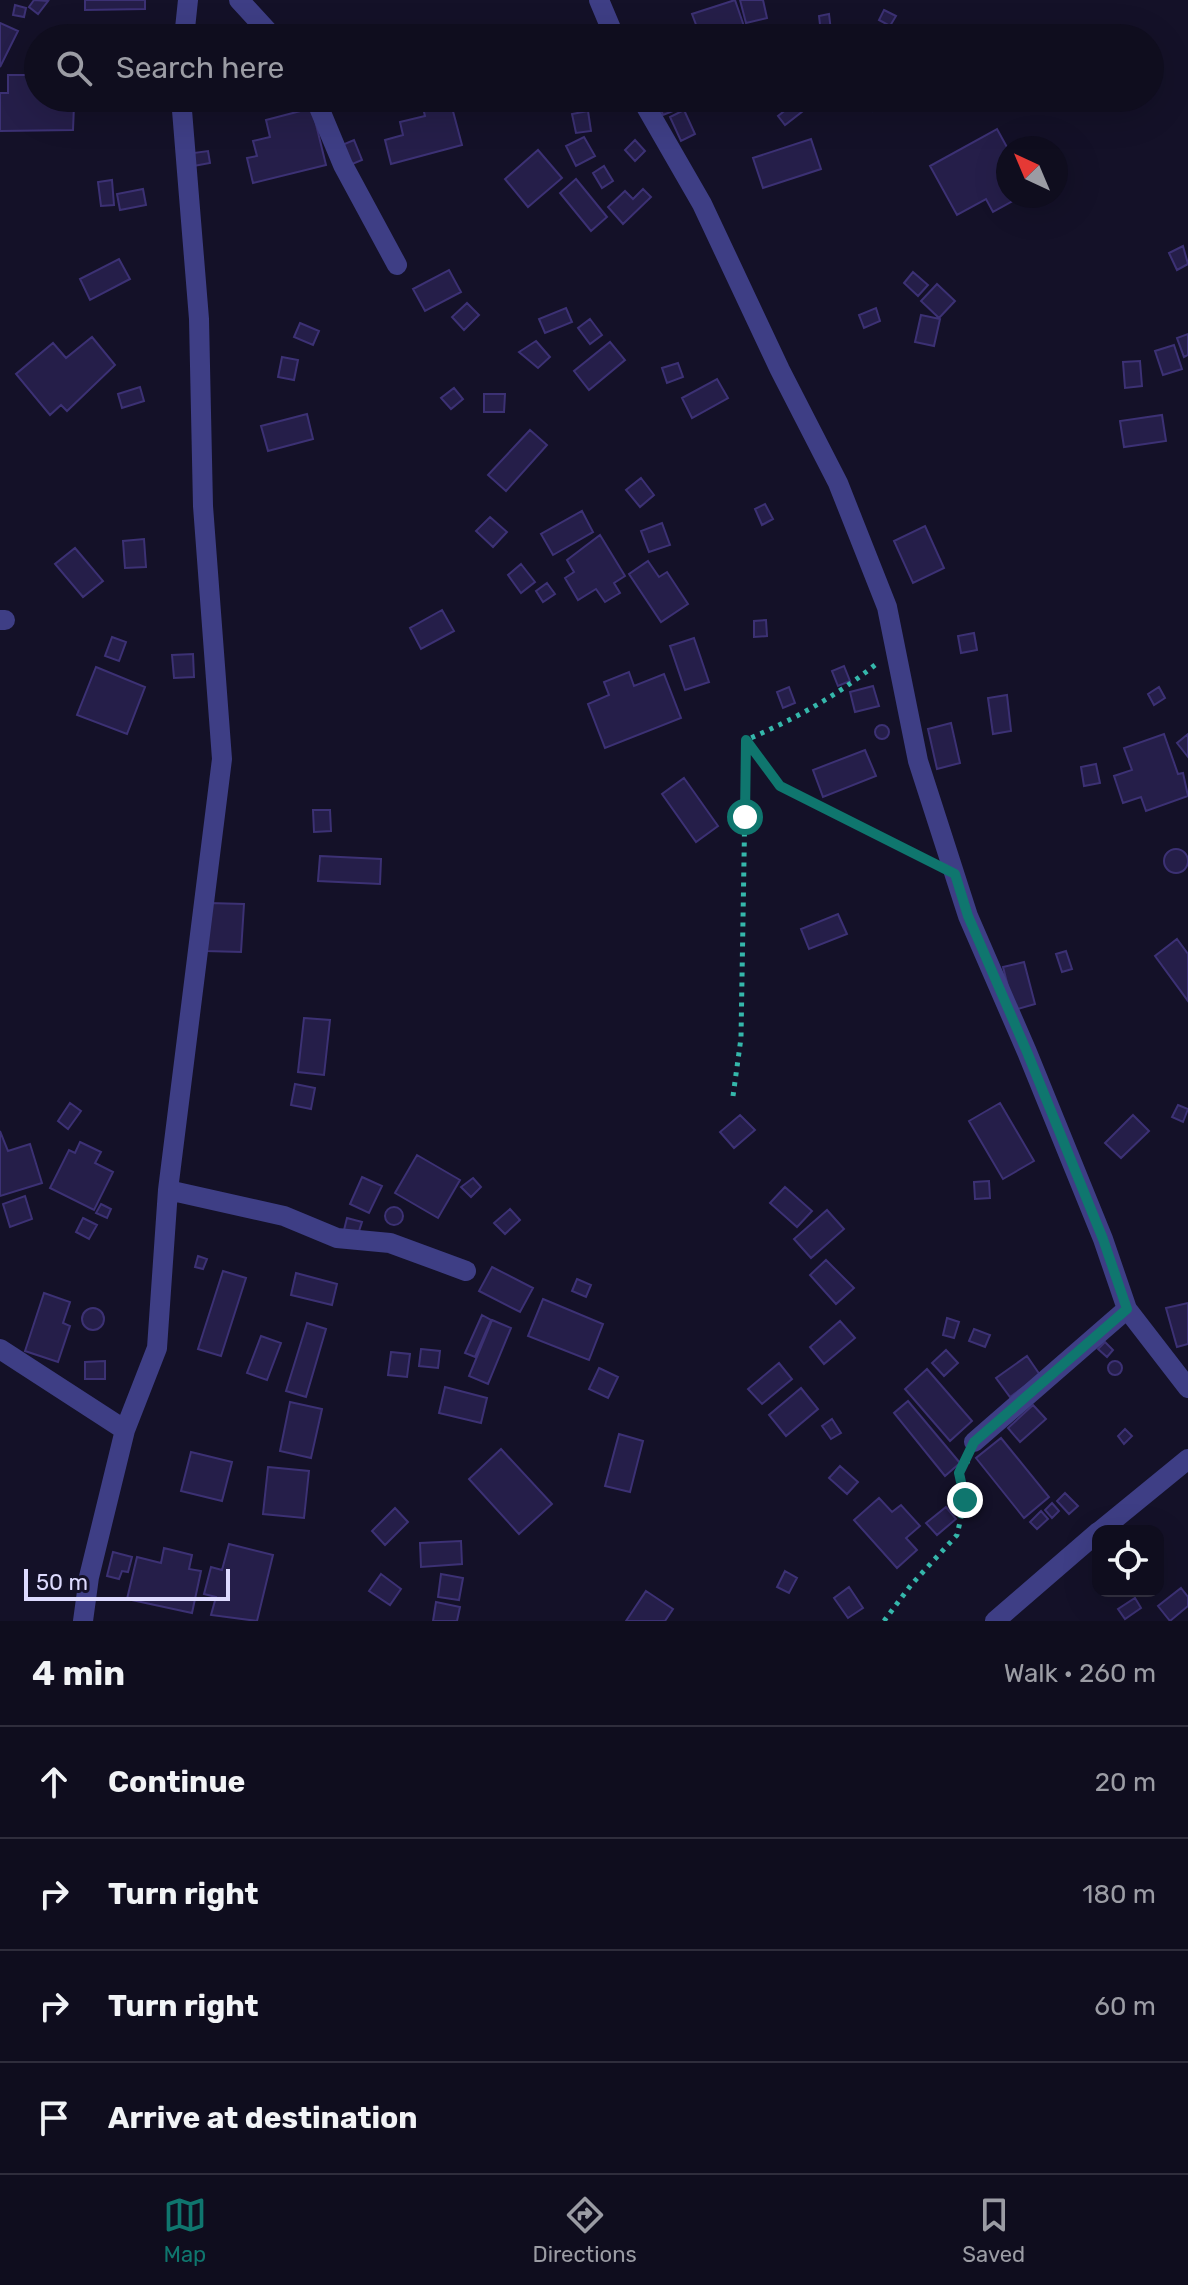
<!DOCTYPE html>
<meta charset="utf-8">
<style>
body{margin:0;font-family:Rubik,sans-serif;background:#181627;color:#f1f3f6}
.controls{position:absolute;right:24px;bottom:24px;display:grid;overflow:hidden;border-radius:16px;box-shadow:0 8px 32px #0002}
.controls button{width:72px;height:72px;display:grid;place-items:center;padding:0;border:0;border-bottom:2px solid #2f2d3c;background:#0f0d1e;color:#f1f3f6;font:40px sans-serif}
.compass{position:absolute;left:996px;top:136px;width:72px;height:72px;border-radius:50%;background:#0f0d1e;box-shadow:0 8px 32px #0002;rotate:316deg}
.scale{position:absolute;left:24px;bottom:20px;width:206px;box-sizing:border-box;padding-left:8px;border:4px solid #dddafe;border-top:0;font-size:22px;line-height:28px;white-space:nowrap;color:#dddafe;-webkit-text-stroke:6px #141128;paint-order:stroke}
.stop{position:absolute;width:24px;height:24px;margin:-18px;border:6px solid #0f766e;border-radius:50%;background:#fff}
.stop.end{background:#0f766e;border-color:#fff;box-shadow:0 2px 8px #0008}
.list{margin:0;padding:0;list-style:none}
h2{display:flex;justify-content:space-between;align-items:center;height:104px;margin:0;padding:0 32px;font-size:34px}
h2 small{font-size:26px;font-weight:400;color:#9b9ca4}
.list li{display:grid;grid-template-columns:52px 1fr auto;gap:24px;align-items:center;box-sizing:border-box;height:112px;padding:0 32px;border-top:2px solid #2f2d3c}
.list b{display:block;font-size:30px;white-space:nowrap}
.list em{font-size:26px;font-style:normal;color:#9b9ca4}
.icon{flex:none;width:44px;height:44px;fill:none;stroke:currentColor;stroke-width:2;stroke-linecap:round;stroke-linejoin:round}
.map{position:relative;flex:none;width:1188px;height:1621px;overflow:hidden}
.search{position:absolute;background:#0f0d1e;box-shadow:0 8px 32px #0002;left:24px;right:24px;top:24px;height:88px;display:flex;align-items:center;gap:20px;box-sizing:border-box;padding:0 28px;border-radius:44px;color:#9b9ca4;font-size:30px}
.sheet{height:552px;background:#0f0d1e}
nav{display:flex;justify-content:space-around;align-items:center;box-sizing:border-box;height:112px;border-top:2px solid #2f2d3c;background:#0f0d1e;font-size:22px;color:#9b9ca4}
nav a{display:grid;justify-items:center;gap:4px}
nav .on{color:#0f766e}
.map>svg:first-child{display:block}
.building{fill:#251e49;stroke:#3c3174;stroke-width:2}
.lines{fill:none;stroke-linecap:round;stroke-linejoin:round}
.path{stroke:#35b7ab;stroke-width:5;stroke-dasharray:4 6;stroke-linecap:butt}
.minor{stroke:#3e3e85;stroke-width:20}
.route{stroke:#0f766e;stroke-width:10}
</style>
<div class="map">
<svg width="1188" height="1621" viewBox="0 0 1188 1621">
<rect width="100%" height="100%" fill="#141128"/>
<path class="building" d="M34,0l14,1 -10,13 -9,-7z
M85,0h60v9l-60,1z
M735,0l12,35 -46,3 -9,-24z
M740,0h23l4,18 -21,5z
M15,5l11,3 -2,9 -11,-2z
M884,10l12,6 -6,10 -11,-6z
M829,14l2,17 -10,2 -2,-17z
M0,23l18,8 -18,36z
M30,63h8v35h47v7h-11l-1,25 -73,1v-38h8v-18h21z
M656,98h21l4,10 -18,7z
M855,98h28l-11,13z
M450,100l12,45 -71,19 -6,-24 18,-5 -3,-13 25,-6 -2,-8z
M796,102l7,9 -18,14 -7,-9z
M312,108l14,57 -73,18 -6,-25 10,-2 -4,-15 17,-4 -4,-17z
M684,110l11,24 -14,7 -11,-24z
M588,111l3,20 -15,2 -4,-19z
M997,129l11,20v7l-5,3 5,9v28h14l-29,16 -7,-13 -29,16 -27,-49z
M584,137l11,19 -19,10 -10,-20z
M811,139l10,30 -58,19 -10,-30z
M354,140l8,20 -12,5 -8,-20z
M635,140l10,11 -10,10 -10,-11z
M538,150l24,28 -34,29 -23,-28z
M208,151l2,12 -22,4 -2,-13z
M604,166l9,15 -11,7 -9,-15z
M576,179l31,38 -16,14 -31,-38z
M112,180l2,25 -13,1 -3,-24z
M143,189l3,16 -26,5 -3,-16z
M643,189l8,8 -28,27 -15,-17 17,-16 8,8z
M1183,246l5,18 -11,6 -8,-17z
M119,259l11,20 -40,21 -10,-21z
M449,270l12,22 -36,19 -12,-22z
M913,272l15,13 -10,11 -14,-13z
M937,284l18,17 -16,17 -18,-17z
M467,303l12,12 -15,15 -12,-13z
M566,308l6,14 -27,11 -6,-14z
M876,308l4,13 -16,7 -5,-13z
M921,315l19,4 -6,27 -19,-4z
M590,319l12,16 -12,9 -12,-16z
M300,323l19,8 -6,14 -19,-8z
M1188,334v21l-4,2 -7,-19z
M92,337l23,28 -48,46 -6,-6 -11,10 -34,-41 37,-31 13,15z
M536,341l14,16 -12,11 -19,-16z
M610,342l15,18 -36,30 -15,-19z
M1174,345l8,24 -19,6 -8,-24z
M282,357l16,3 -4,20 -16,-3z
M1140,361l2,25 -17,2 -2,-26z
M678,363l5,14 -16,6 -5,-15z
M717,379l11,19 -36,20 -10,-20z
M140,387l4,14 -22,7 -4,-14z
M454,388l9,11 -12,10 -10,-11z
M484,394h21l-1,18h-20z
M307,414l6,25 -45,12 -7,-25z
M1162,415l4,26 -42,6 -4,-26z
M530,430l17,15 -41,46 -18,-16z
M641,478l13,17 -14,12 -14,-17z
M765,504l8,15 -11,6 -7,-16z
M582,511l11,21 -40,23 -12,-21z
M490,517l17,15 -14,15 -17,-16z
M662,523l8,22 -21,7 -8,-21z
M925,526l19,42 -31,15 -19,-42z
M600,535l25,41 -11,7 6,10 -15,9 -9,-13 -18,11 -13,-22 9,-6 -7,-12z
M144,539l2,28 -21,1 -2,-27z
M75,548l28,33 -20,16 -28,-33z
M648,561l11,16 8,-5 21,32 -27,18 -32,-48z
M521,564l14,18 -14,11 -13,-18z
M547,583l8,11 -12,8 -7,-11z
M442,610l12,21 -33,18 -11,-21z
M766,620l1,16 -13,1v-16z
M974,633l3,17 -16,3 -3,-17z
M112,637l14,5 -7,19 -14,-5z
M694,638l15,44 -24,8 -15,-44z
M193,654l1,23 -20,1 -2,-23z
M844,666l6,15 -12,5 -6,-15z
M96,667l49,20 -18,47 -50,-19z
M629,672l5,14 30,-12 17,44 -76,30 -17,-44 21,-9 -5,-13z
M873,686l6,20 -24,6 -5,-20z
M789,687l6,16 -12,5 -6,-16z
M1159,687l6,11 -11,7 -6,-11z
M1007,695l4,36 -18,3 -5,-36z
M951,723l9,40 -23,6 -9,-40z
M875 732a7 7 0 1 1 14 0a7 7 0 1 1-14 0Z
M1164,734l14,40 5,-1 5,23 -42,15 -5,-14 -18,6 -9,-27 18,-6 -8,-22z
M1188,734v23l-11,-14z
M865,750l11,26 -53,21 -10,-27z
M1096,764l4,19 -16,3 -3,-19z
M684,778l34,48 -22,16 -34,-48z
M313,810h17l1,21 -17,1z
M1164 861a12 12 0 1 1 24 0a12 12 0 1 1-24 0Z
M320,856l61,3 -1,25 -62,-3z
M209,903l35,1 -3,48 -35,-1z
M838,914l9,20 -38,15 -8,-20z
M1177,939l11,15v47l-33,-45z
M1066,951l6,18 -10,3 -6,-18z
M1024,962l11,42 -21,6 -11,-43z
M304,1018l26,2 -6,55 -26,-3z
M295,1084l20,4 -4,21 -20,-4z
M70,1103l11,8 -13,18 -10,-8z
M1000,1103l34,58 -31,18 -34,-58z
M1178,1105l10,4 -5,13 -11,-5z
M740,1115l15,15 -21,18 -14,-16z
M1133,1115l16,16 -28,27 -16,-15z
M0,1131l8,20 22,-7 12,39 -42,13z
M80,1142l21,10 -6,11 18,9 -19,38 -44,-22 19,-38 6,3z
M417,1155l43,25 -22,38 -43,-25z
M362,1177l20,9 -13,27 -19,-9z
M473,1178l8,9 -10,10 -10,-10z
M989,1181l1,17 -15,1 -1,-17z
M785,1187l27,24 -15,16 -27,-24z
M25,1196l7,23 -22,8 -7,-23z
M101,1204l10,5 -4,9 -11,-5z
M385 1216a9 9 0 1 1 18 0a9 9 0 1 1-18 0Z
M510,1209l10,11 -15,14 -11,-11z
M827,1210l17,19 -33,29 -17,-19z
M83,1218l14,7 -8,14 -13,-7z
M347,1218l15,4 -4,12 -14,-4z
M198,1256l9,3 -4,10 -8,-2z
M826,1260l28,28 -18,16 -26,-29z
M492,1267l41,21 -13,24 -41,-21z
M223,1271l23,7 -25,78 -23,-7z
M296,1273l41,11 -5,21 -41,-10z
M577,1279l14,6 -5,12 -14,-6z
M44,1293l26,9 -7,21 7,3 -12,36 -33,-11z
M543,1299l60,25 -14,36 -61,-24z
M1188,1303v41l-11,3 -11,-39z
M82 1319a11 11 0 1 1 22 0a11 11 0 1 1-22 0Z
M482,1315l9,5 -16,37 -10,-4z
M947,1318l12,4 -5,16 -11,-3z
M492,1320l19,8 -23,56 -19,-8z
M840,1321l15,17 -31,26 -14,-17z
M307,1323l19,6 -20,68 -20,-6z
M974,1329l16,6 -5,12 -16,-6z
M261,1336l20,7 -14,37 -20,-7z
M1105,1342l8,8 -6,7 -9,-8z
M421,1349l19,2 -2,17 -19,-2z
M946,1350l12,13 -14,13 -12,-13z
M391,1352l19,2 -3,23 -19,-2z
M1027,1356l13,19 -30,22 -14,-19z
M1108 1368a7 7 0 1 1 14 0a7 7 0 1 1-14 0Z
M105,1361v18h-20v-17z
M779,1363l13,16 -30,25 -14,-15z
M599,1368l19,9 -10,21 -19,-9z
M927,1369l45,52 -22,20 -45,-52z
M445,1387l42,11 -6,25 -42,-10z
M801,1388l17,21 -32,27 -17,-21z
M908,1401l52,62 -15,13 -51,-63z
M290,1402l32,7 -11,49 -31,-7z
M1033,1405l13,14 -26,23 -12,-14z
M832,1419l9,14 -10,6 -9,-13z
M1125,1429l7,7 -8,8 -6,-8z
M619,1434l24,7 -13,51 -25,-6z
M1001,1438l48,59 -25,21 -48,-60z
M501,1449l51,55 -33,30 -50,-55z
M191,1452l41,10 -10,39 -41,-10z
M840,1466l18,16 -11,12 -18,-16z
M268,1467l41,4 -5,47 -41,-4z
M1065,1493l13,13 -9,8 -12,-13z
M879,1498l13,14 9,-7 19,21 -14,12 11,12 -20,18 -43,-48z
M1052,1503l7,8 -7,7 -7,-8z
M946,1507l10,12 -19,16 -11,-12z
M395,1508l13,14 -23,23 -13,-14z
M1041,1511l7,8 -11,10 -7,-7z
M461,1541l1,23 -41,3 -1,-24z
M229,1544l44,11 -16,66 -46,-6 5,-18 -12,-3 7,-27 11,3z
M164,1548l28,7 -3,14 12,2 -9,42 -65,-14 10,-42 24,6z
M113,1552l19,5 -4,15 -6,-1 -3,8 -12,-3z
M785,1571l12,7 -8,15 -12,-6z
M381,1574l20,15 -11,16 -21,-14z
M441,1574l22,4 -4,22 -21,-3z
M849,1587l14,21 -15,10 -14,-20z
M1181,1588l7,9v9l-18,15 -12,-15z
M646,1591l27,18 -8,12h-39z
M1135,1598l6,10 -16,11 -7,-10z
M436,1602l24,5 -3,14h-24z"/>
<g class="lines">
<path class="path" d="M875,665c-40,32 -82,55 -129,75l34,46 145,73
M733,1096l8,-58 5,-297
M884,1621l27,-36 46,-50 8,-35 -6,-27 9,-12"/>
<path class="minor" d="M239,0l35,38
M599,0l16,38
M184,38l4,-38
M315,98l28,67 54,100
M641,98l61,106 78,166 58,113 49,124 31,154 50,155 59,136 76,187 24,70 61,79
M0,620h5
M168,1190l116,26 53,22 53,5 76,28
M0,1349l125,81
M974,1442l153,-133
M1100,1531l88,-72
M83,1621l6,-44 36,-147 32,-82 11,-158 54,-431 -19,-253 -4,-187 -18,-221
M995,1621l103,-89"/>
</g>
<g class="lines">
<path class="route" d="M745,817l1,-77 34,46 175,88 13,42 59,136 76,187 24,70 -153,133 -15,31 6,27"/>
</g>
</svg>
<div class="controls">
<button><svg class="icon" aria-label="locate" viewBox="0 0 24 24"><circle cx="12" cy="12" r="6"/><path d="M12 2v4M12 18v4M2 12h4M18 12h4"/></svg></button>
</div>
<svg class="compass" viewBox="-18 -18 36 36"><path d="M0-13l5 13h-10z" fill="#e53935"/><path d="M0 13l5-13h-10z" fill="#9b9ca4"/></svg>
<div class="scale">50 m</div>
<div class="stop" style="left:745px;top:817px"></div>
<div class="stop end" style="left:965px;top:1500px"></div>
<div class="search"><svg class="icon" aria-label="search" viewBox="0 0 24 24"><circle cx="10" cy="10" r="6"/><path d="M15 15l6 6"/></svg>Search here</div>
</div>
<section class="sheet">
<h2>4 min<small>Walk · 260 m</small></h2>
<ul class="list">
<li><svg class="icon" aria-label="ahead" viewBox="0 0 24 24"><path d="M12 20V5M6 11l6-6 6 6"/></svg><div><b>Continue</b></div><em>20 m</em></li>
<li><svg class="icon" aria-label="right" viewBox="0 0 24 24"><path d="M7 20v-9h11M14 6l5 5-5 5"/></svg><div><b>Turn right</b></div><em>180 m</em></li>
<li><svg class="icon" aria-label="right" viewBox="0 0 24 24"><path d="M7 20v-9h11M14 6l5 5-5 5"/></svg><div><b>Turn right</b></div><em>60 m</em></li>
<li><svg class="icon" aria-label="arrive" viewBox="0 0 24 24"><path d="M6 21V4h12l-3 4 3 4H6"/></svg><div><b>Arrive at destination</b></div></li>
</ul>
</section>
<nav>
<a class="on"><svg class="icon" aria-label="map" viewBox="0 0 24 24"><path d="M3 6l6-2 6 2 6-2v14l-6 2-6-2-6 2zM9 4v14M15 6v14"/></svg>Map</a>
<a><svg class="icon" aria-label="directions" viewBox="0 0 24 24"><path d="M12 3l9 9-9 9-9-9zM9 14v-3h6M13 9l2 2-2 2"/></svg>Directions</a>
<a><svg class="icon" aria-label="saved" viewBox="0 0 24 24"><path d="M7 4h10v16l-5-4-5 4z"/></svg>Saved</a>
</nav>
